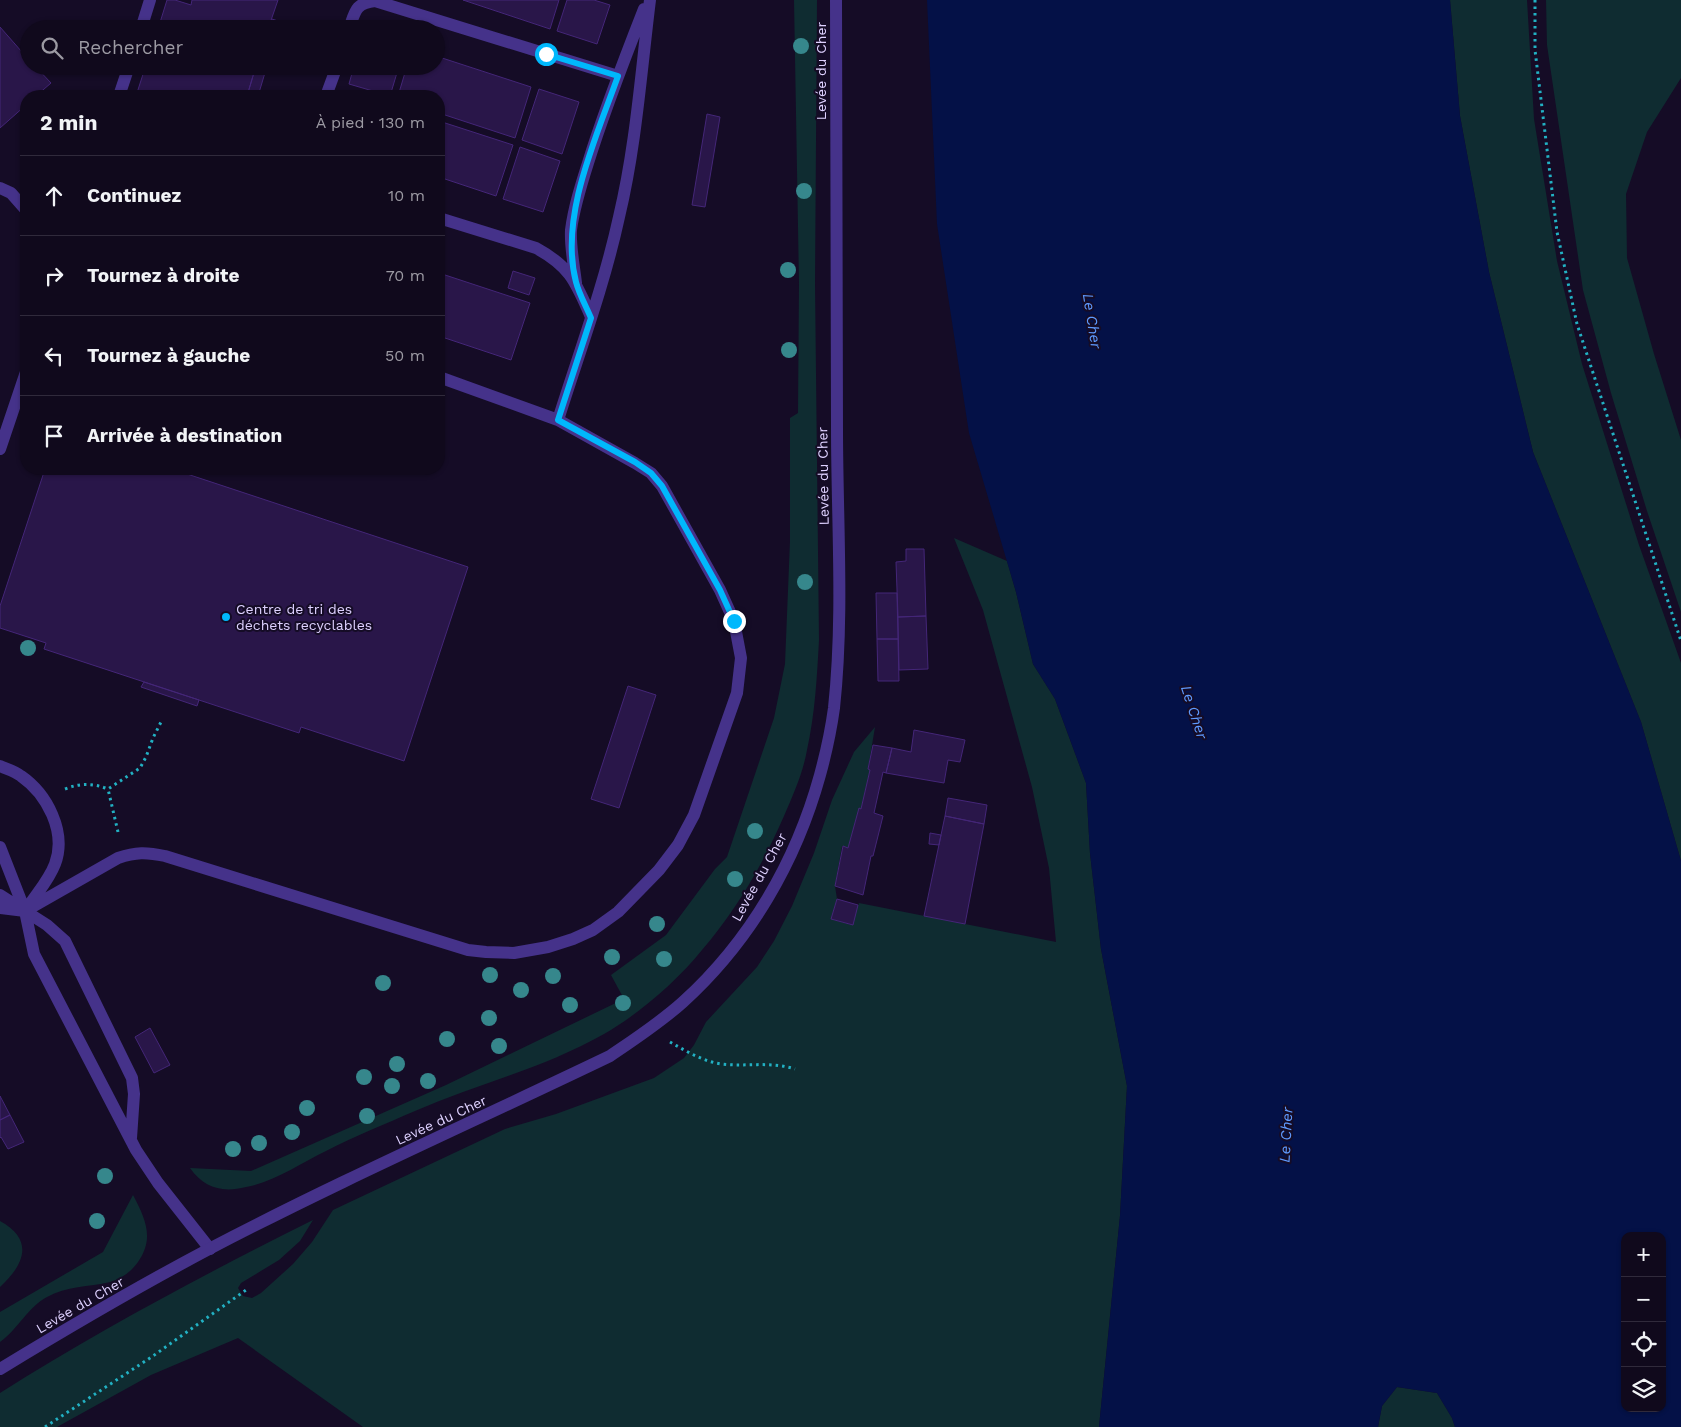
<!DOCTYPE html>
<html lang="fr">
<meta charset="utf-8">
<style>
body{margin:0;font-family:"Work Sans",sans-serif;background:#1e1729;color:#f1f3f6}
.controls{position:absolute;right:15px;bottom:15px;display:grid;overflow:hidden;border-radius:10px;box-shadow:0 1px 4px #0004}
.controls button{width:45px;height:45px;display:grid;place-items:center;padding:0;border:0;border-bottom:1px solid #302a3b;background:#10091c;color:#f1f3f6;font:25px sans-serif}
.stop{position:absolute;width:15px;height:15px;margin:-11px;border:4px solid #00b8fc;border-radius:50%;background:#fff}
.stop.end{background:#00b8fc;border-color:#fff;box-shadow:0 1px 5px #0008}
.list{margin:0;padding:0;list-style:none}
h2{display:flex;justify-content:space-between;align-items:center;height:65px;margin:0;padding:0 20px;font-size:21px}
h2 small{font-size:16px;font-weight:400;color:#9c9aa3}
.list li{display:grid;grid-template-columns:32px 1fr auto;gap:15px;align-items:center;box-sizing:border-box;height:80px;padding:0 20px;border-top:1px solid #302a3b}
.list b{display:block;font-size:19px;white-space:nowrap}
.list em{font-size:16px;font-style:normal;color:#9c9aa3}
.icon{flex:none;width:28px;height:28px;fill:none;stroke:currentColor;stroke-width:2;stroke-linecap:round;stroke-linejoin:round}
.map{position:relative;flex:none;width:1681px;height:1427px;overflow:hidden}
.search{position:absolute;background:#10091c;box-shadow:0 1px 4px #0004;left:20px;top:20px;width:425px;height:55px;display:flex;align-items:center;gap:12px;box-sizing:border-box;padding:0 18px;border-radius:28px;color:#9c9aa3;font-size:19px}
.panel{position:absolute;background:#10091c;box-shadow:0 1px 4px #0004;left:20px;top:90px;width:425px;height:385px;border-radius:20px}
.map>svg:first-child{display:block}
.green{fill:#0f2c31}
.water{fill:#041147;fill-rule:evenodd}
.building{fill:#291649;stroke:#442678}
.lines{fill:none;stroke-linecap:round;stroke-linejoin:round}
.path{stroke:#22b1c3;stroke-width:3;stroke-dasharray:2.5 4;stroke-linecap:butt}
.service{stroke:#45328a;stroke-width:12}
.tertiary{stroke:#45328a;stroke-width:12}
.tree{fill:#36878c}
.route{stroke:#00b8fc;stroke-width:6}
.poi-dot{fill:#00b8fc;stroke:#150c26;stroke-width:2}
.labels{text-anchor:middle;stroke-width:4;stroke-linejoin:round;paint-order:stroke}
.street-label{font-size:14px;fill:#ded1ff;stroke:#150c26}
.poi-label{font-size:14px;fill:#ded1ff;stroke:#150c26;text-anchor:start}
.water-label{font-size:15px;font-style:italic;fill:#5f9aff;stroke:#150c26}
</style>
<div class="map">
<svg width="1681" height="1427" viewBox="0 0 1681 1427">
<rect width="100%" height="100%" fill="#150c26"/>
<path class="green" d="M794,0h23l-2,284 4,356c-2,37 -4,74 -12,110 -4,23 -14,45 -23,66 -21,48 -47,93 -82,134 -25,31 -63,64 -98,84 -60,34 -126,50 -189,77 -30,13 -60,25 -89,40 -25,12 -52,31 -80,36 -24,6 -42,1 -56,-19l61,3 195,-86 178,-86 -13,-24 55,-40 49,-66 12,-12 47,-139 11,-54 5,-123v-123l8,-5 1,-130z
M1450,0h77l7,119 23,142 25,103 57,181 42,118v198l-40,-139 -108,-270 -44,-180 -29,-156z
M1546,0h135v78l-34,54 -21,62 1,64 27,96 27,86v172l-34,-101 -36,-118 -28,-103 -36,-245z
M954,538l53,23 9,31 17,72 22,35 31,84 4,70 11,96 26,137 -7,130 -21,211h-736l-125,-89 -87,37 -94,52h-57v-34c101,-64 207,-120 313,-173l-13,21 -21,19 -38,23 -3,5 5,8 9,2 9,-5 32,-29 19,-22 21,-32 172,-81 51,-15 98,-36 30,-20 10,-13 12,-23 51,-55 17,-26 18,-35 22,-53 18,-53 22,-48 21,-25 -7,42 2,1 -9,39h-2l-11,39 -6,-2 -7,40 2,13 -6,20 21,6 7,-22 197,39 -7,-74 -17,-81 -49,-177z
M133,1195c12,23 22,43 5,67 -7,10 -17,17 -28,20 -21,5 -44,4 -63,15 -19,10 -29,32 -47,45v-30l103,-60z
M0,1221c35,19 24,44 0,66z
M1397,1387l40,6 15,25 3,9h-77l4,-21z"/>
<path class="water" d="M927,0h523l10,116 29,156 44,180 108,270 40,139v566h-226l-3,-9 -15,-25 -40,-6 -15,19 -4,21h-279l21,-211 7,-130 -26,-137 -11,-96 -4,-70 -31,-84 -22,-35 -17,-72 -47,-159 -32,-209zM1625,1236h37v172h-37z"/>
<path class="building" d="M167,0h8l16,5 1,-5h86l-10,29h-110z
M463,0h96l-9,29z
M567,0h27l16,5 -13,39 -40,-13z
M272,19l9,3 -2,7h-11z
M0,27l29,33v6h6l16,17 -15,13h-10v9l-26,23z
M436,56l95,31 -16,51 -76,-25v-17h-41l9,-30h29z
M148,66h108l-9,30h-111l9,-28 2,1z
M256,66h11l-9,30h-11z
M354,66h45l-9,30 -41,-12z
M539,89l40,13 -17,52 -40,-14z
M347,91l16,5h-17z
M707,114l13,3 -15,90 -13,-2z
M439,121l74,24 -17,51 -57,-19z
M520,147l40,14 -17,51 -40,-13z
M513,271l22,7 -6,17 -21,-7z
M439,273l91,30 -19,57 -72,-24z
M45,469h127l296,98 -64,194 -103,-34 -2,6 -100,-33 -155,-51 2,-6 -46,-15v-22z
M906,549h18l2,67 -28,1 -2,-55 10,-1z
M876,593h21l1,46h-21z
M926,616l2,53 -29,1 -1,-53z
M877,639h21l1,42h-21z
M144,682l55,18 -2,6 -56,-19z
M628,686l28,9 -37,113 -28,-9z
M914,730l51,10 -5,22 -12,-2 -4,23 -58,-10 6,-25 19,4z
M873,745l19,3 -6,25 -3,-1 -9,41 9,3 -10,40h-2l-8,39 -28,-9 8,-40 5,2 11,-40 2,1 9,-39 -2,-1z
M948,798l39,7 -3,19 -39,-8z
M945,816l39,8 -19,100 -41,-8z
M930,833l11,2 -2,10 -10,-1z
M837,899l21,6 -5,20 -22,-6z
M150,1028l20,37 -16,8 -19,-36z
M0,1096l10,19 -10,5z
M10,1115l14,27 -16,7 -7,-12 -1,1v-18z"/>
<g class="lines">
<path class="path" d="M1535,0v50l22,182 20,92 104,317
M65,789c15,-6 28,-6 43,0
M118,832l-10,-43 32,-21 6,-11 7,-19 8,-16
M670,1042c16,9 32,19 51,22 25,3 49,-3 74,5
M45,1427l108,-71 93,-66"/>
<path class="service" d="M141,29l9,-29
M349,29c6,-17 6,-26 26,-28l243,75
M119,96l10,-30
M326,96l11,-30
M0,188l11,5 15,17
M439,218l97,30c35,19 40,35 55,69
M576,283c-2,-18 -6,-36 -5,-53 3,-23 10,-45 17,-67 16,-52 36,-103 56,-154
M558,420c21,-67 46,-134 61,-203 17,-71 22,-145 31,-217
M0,449l26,-77
M0,766c7,3 15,5 21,10 26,18 46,56 34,88 -6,16 -18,29 -27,43
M0,847l25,64 9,43 102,196 22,33 52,66
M0,895l47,30 18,16 67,137 2,16 -3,44
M0,908l25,3 93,-53c18,-6 28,-6 47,-2l303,94 18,2 28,1 34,-6 25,-8 20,-9 25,-18 41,-42 19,-25 16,-30 43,-122 4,-35 -7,-37 -14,-31 -58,-104 -11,-13 -16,-10 -77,-43 -119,-43"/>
<path class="tertiary" d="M0,1369c69,-42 139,-83 211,-121 130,-68 266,-128 399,-192 25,-17 51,-34 73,-54 67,-61 113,-140 137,-227 6,-22 11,-45 14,-67 10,-93 3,-186 3,-280 0,-143 -1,-285 -1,-428"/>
</g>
<g class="tree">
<circle cx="801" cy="46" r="8"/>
<circle cx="804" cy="191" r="8"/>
<circle cx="788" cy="270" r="8"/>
<circle cx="789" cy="350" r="8"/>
<circle cx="805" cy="582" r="8"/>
<circle cx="28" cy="648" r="8"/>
<circle cx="755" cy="831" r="8"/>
<circle cx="735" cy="879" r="8"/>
<circle cx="657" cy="924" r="8"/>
<circle cx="612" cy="957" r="8"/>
<circle cx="664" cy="959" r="8"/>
<circle cx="490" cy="975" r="8"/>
<circle cx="553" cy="976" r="8"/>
<circle cx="383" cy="983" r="8"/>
<circle cx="521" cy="990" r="8"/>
<circle cx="623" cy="1003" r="8"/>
<circle cx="570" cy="1005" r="8"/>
<circle cx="489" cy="1018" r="8"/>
<circle cx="447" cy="1039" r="8"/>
<circle cx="499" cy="1046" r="8"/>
<circle cx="397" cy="1064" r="8"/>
<circle cx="364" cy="1077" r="8"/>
<circle cx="428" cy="1081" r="8"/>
<circle cx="392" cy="1086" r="8"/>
<circle cx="307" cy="1108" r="8"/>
<circle cx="367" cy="1116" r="8"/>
<circle cx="292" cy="1132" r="8"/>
<circle cx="259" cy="1143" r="8"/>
<circle cx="233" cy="1149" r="8"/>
<circle cx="105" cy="1176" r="8"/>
<circle cx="97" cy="1221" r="8"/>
</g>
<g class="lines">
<path class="route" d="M546,54l72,22c-22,62 -59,141 -42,206 3,12 10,24 15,36l-33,102 77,42 16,11 11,13 58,104 14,31"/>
</g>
<circle class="poi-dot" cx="226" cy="617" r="5"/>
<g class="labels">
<g class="street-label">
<text transform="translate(821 71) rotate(-90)" y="5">Levée du Cher</text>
<text transform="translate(823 476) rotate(-91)" y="5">Levée du Cher</text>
<text transform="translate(759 877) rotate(-61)" y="5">Levée du Cher</text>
<text transform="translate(441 1120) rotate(-25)" y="5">Levée du Cher</text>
<text transform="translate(80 1305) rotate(-30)" y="5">Levée du Cher</text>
</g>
<g class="poi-label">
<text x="236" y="614">Centre de tri des<tspan x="236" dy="16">déchets recyclables</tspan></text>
</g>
<g class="water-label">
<text transform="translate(1092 321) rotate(81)" y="5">Le Cher</text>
<text transform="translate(1194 712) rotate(72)" y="5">Le Cher</text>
<text transform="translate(1286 1135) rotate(-87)" y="5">Le Cher</text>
</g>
</g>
</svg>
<div class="controls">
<button>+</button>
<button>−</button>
<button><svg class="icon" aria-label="locate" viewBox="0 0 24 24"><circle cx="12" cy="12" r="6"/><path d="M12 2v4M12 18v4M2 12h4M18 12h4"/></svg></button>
<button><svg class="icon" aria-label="layers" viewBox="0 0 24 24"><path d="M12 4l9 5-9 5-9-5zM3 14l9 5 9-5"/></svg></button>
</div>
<div class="stop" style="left:546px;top:54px"></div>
<div class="stop end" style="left:734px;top:621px"></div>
<div class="search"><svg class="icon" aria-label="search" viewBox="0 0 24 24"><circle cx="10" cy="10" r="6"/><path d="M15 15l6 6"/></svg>Rechercher</div>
<section class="panel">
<h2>2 min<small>À pied · 130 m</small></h2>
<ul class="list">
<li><svg class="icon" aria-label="ahead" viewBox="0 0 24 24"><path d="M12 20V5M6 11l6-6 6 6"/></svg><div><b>Continuez</b></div><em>10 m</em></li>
<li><svg class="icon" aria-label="right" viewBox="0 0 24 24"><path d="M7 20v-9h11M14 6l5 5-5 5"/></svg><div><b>Tournez à droite</b></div><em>70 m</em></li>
<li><svg class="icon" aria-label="left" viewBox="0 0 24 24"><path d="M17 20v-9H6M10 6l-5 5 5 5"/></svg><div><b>Tournez à gauche</b></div><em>50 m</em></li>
<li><svg class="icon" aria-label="arrive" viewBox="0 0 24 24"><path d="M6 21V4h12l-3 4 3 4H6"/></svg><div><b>Arrivée à destination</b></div></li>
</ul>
</section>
</div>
